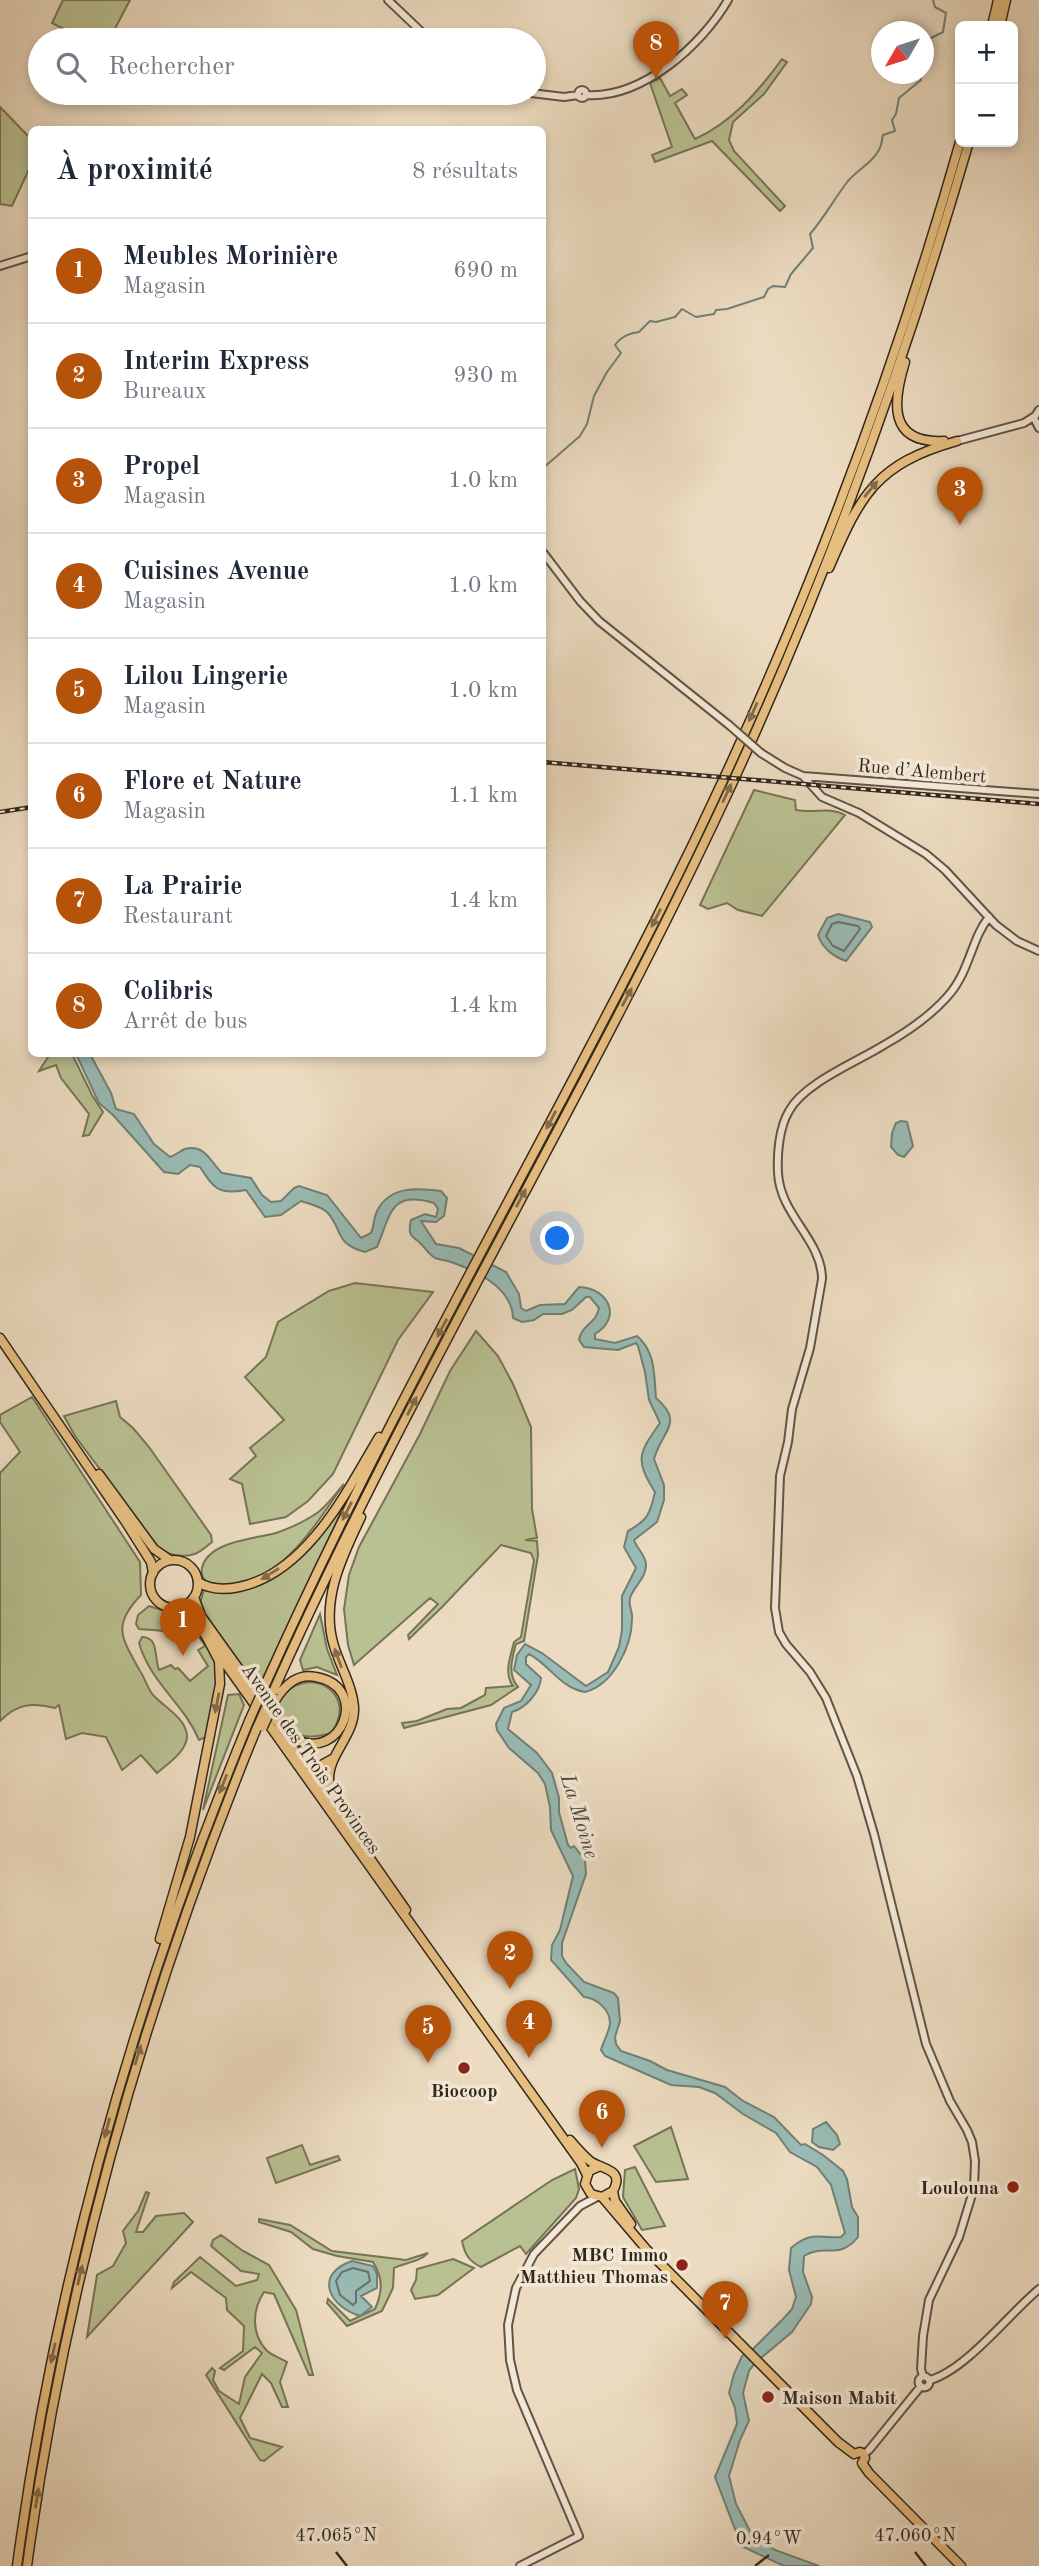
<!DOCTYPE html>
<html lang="fr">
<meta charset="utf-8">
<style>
body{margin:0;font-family:"Old Standard TT",serif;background:#f6f6f7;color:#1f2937}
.controls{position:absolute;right:21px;top:21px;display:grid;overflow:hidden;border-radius:10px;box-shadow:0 4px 10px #0003}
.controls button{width:63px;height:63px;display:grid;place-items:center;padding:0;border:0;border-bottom:2px solid #e0e1e3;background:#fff;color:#1f2937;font:35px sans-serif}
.compass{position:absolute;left:871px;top:21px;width:63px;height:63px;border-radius:50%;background:#fff;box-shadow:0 4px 10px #0003;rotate:231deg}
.you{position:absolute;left:558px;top:1239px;width:24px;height:24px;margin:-18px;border:5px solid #fff;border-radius:50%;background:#1a73e8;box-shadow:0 0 0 10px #1a73e833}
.badge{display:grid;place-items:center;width:46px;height:46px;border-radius:50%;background:#b45309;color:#fff;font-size:23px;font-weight:700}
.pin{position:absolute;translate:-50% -58px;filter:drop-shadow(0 2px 4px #0008)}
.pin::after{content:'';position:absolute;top:37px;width:24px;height:21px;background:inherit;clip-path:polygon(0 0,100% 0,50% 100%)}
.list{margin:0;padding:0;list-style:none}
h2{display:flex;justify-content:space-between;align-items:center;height:91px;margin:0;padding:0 28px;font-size:30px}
h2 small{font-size:23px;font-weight:400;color:#747a83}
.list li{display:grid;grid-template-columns:46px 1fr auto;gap:21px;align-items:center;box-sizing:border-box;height:105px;padding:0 28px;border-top:2px solid #e0e1e3}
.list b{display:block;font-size:26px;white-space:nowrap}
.list p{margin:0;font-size:23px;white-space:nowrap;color:#747a83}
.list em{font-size:23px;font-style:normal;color:#747a83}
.icon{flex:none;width:38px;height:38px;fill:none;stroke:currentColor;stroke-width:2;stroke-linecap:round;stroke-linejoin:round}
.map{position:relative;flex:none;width:1039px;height:2566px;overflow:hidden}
.search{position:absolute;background:#fff;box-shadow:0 4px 10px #0003;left:28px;top:28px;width:518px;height:77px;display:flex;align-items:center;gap:18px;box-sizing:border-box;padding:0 24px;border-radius:38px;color:#747a83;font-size:26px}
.panel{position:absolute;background:#fff;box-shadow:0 4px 10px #0003;left:28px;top:126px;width:518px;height:931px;border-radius:10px}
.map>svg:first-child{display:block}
.green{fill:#b9c091;stroke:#767456;stroke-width:2}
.water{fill:#99bbb4;stroke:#708077;stroke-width:2}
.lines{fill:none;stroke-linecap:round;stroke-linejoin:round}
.shore{stroke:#667168;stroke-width:2}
.stream{stroke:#708077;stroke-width:2}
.tertiary-casing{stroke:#615445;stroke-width:10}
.primary-casing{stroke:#33271c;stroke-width:11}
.trunk-casing{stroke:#33271c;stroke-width:11}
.tertiary{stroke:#f3e8d6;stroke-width:6}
.primary{stroke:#e6be80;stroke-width:8}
.trunk{stroke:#e6be80;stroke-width:8}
.rail-casing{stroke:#33271c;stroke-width:4.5}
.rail{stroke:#f3e8d6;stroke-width:2;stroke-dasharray:5;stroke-linecap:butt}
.tertiary-bridge-casing{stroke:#615445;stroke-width:10;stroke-linecap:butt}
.trunk-bridge-casing{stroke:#33271c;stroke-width:11;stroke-linecap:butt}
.tertiary-bridge{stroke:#f3e8d6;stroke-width:6}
.trunk-bridge{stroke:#e6be80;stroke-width:8}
.oneway{fill:#846b49}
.ticks{fill:none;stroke:#33271c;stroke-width:2.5}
.poi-dot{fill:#8f2418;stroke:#f3e8d6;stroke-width:2.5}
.labels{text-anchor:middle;stroke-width:7;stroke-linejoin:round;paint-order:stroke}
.street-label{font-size:19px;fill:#33271c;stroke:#f3e8d6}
.poi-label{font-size:19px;font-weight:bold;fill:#33271c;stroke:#f3e8d6;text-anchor:end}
.water-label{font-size:21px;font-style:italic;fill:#4c4c42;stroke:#f3e8d6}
.ticks-label{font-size:18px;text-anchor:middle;fill:#33271c;stroke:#f3e8d6;stroke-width:7;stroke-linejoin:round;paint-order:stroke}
</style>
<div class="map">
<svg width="1039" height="2566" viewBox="0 0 1039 2566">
<rect width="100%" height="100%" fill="#ecdbc0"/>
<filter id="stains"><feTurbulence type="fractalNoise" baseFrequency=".00286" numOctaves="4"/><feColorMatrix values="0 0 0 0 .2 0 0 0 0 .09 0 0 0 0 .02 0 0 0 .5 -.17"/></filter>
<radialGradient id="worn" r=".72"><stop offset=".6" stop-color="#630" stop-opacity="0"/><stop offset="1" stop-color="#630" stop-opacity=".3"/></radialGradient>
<path class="green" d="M63,0h67l-21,40h-24l-33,-17z
M782,59l5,3 -23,32 -31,28 -4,18 5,11 51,55 -5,5 -68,-70 -57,21 -3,-7 20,-8 -22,-64 10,-5 10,18 12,-7 5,6 -12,8 20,36c36,-16 64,-48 87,-80z
M0,107l31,32v26l-19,41 -12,-2z
M754,790l41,10 1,10c18,4 33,-4 49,5l-83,101 -24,-6 -11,-7 -19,6 -8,-4z
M50,1054h22l20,41 11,17 -14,23 -6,1 6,-22 -28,-36 -5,-13 -17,6z
M355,1283l78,9 -35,48 -65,134 -25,27 -22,16 -36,7 -8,-40 -12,-5 26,-23 -6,-8 34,-28 -39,-43 21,-20 12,-35 51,-31z
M476,1331l22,25 15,28 18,43 1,82 5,29 -12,2 12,1 1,14 -14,86 -8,3c-4,15 -9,30 2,43l-27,18 -87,23 -2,-5 15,-2 30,-12 14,-1 24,-13 1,-7 27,-2c-10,-13 -2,-30 1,-44l7,-5 13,-77 -3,-7 -30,-8 -58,61 -34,33 -1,-4 30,-31 -8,-6 -76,67 -6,-20 -4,-36 5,-34 10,-28 61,-113 30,-63z
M32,1397l108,165 1,33c-30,31 -19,43 -1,76 5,7 7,17 13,24 11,12 33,23 34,41 0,15 -19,28 -30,37l-16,-18 -19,15 -16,-33 -24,-4 -16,6 -7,-34 -4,3c-24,-6 -38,-4 -55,13v-248l20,-21 -20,-30v-7z
M116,1401l4,16 13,11 16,19 62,88 1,7c-13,11 -19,16 -37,13 -7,-1 -10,-2 -16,-7l-84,-112 -11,-20z
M344,1484c-28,39 -59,95 -112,100 -9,1 -18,3 -25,-2 -5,-4 -6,-9 -5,-14 6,-27 53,-29 74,-35 12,-4 27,-11 38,-18 12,-7 21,-21 30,-31z
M344,1506l-83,176 18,19c26,-40 82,-9 52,32 -27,8 -35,3 -53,-18l-79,-109 5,-16c66,13 102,-38 140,-84z
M149,1606l41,13 24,37 5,13 -13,68 -7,3c-16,-38 -48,-56 -60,-97l3,-6c17,0 12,20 17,33l12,-5 4,4 3,-1 12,13 18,-15 -10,-16 7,-4 -17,-26 -8,6 -2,6 -39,-3 -3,-5 2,-9z
M320,1614l7,35 10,26 -20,-8 -14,3 -3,-10z
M239,1694l5,11 -41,105 25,-115z
M671,2127l17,52 -32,3 -22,-36z
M302,2145l8,20 28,-9 2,4 -64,23 -9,-25z
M635,2167l30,59 -23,4 -19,-33 2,-27z
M575,2169l4,20 -3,9 -50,56 -6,-8 -39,21c-12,-6 -16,-12 -19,-26l90,-61z
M146,2192l3,1 -13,39h7l13,-16 28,-3 9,9 -106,115 10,-62 16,-9 13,-23 -3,-12 15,-20z
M259,2219l31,6 42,26 74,9 22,-7c-10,10 -22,9 -34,15l-1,20 -11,23 -35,15 -20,-23 1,-4 22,22 25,-12c8,-18 8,-31 -2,-47l-36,-6 -24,-7 -22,-17 -32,-10z
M221,2235l22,16 26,14 27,45 17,65h-4l-35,-81 -10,-2c-12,18 -13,42 3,59 5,4 15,8 20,11l-7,20 8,25h-6l-11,-24 -9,-9 -22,44 10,20 32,9 -18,14 -4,-1 -54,-85 6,-7 3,3 -2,9 6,11 20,13 6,-27 17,-24 -7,-6 -31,23 -4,-2 23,-17 1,-25 -17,-16 -1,-12 -35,-26 -19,16 2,-6 26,-25 36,29 21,-6 2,-6 -18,-3 -30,-25 2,-6z
M453,2259l21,9 -36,27 -23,4 -4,-9 5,-10 1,-11z"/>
<path class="water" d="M838,914l32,8 2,5 -26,34c-12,-4 -24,-13 -28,-26l9,-17z
M76,1054h14l21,39 5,16 18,5 20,30 16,13c6,-2 10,-6 15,-8 20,-6 26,14 37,24l29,5 11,17 9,7 10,-1 13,-13 5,-2 28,9 34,43 10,-5c3,-7 3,-16 6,-22 13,-26 42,-23 64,-20l6,7 -3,18 -8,6 -15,-1 15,23 23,4 47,24 13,22 2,14 5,3 14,-6 25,-1 14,-17c29,1 44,30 16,47v5l20,4 22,-7c19,16 17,40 19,62 29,25 6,32 -2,61l10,26v15l-7,22 -23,18c3,9 11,14 12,24 1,13 -12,22 -16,34 -2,8 3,13 2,21 0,27 -19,66 -47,73 -25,-4 -35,-27 -56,-38l-3,3v7l15,14c-1,14 -15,30 -29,34l-4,17 29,24 15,20 7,25v14l9,33 3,3 3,-2 11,14 1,14 -24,69v13l4,7 18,19 30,11 4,5 2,23 -5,16 1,7 5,7 29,10 17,9 58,17 18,14 31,16 27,28 4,-1 18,11 20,16 4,8 5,28 6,10v20c-19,24 -34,6 -54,19l-1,16 9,25 -1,7 -19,28 -37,31 -6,8 -6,22 6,28 -9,19 -11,36 7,28 15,29 24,17 44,16h-35l-43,-20 -3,-3 -2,-11 -21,-55 22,-53 -2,-16 -6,-15 5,-19 8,-18 10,-6 31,-31 9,-10 4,-12 -7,-27 2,-22c21,-18 27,-9 50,-11l4,-4 -14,-48 -14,-18 -27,-15 -14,-19 -33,-19 -28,-21 -16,-6 -28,-2 -66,-29 -4,-6c2,-8 9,-20 9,-27 0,-14 -14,-25 -26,-26l-33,-37 1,-15 8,-15 13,-54 -22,-46 -1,-23 -5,-23 -7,-11 -29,-25 -12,-18 -1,-6 8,-16 17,-7 10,-16 -17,-15 3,-15 8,-11 17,9 44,33 22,-14 11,-25 3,-17v-34l14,-28 -12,-21 4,-16c20,-11 22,-17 27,-39 -20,-32 -17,-38 5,-69l-11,-23 -4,-28 -7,-26 -2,-3 -18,7 -34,-3 -5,-7c2,-15 18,-17 20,-32l-9,-11h-4l-14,13 -10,4h-19l-9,6 -12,2 -9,-4c-1,-30 -36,-47 -62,-56 -5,-2 -11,-2 -16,-4 -7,-4 -10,-11 -16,-16 -9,-7 -11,-8 -8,-22l14,-6 11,3 2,-8 -4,-6c-44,-13 -43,11 -57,44l-12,5c-31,-8 -22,-23 -38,-40 -7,-6 -18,-8 -26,-11l-20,14 -16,2 -19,-27c-27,5 -32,-1 -46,-23l-10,-2 -12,9 -14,-2 -51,-57 -14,-12z
M901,1121l6,1 6,24 -9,11 -6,-2 -7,-8 1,-14 4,-10z
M826,2122l11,13 3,9 -7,6 -14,-3 -7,-5 1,-13z
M352,2261l21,5 4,8v14l-16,8 11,11 -12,9c-32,-10 -46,-42 -8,-55z"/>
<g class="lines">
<path class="shore" d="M838,922l20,4 2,3 -16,22 -11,-5 -7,-10 6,-12z
M353,2268l15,4 2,9 -14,10v11l-3,3 -13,-10 -4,-14 6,-9z"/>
<path class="stream" d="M923,54l7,-4 -1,-11 14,-7 3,-19 -11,-6 -2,-7
M542,469l38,-33 7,-12 7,-28 13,-24 14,-19 -6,-8c6,-9 15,-12 24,-13l11,-11 6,1 19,-5 7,-8 14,8 18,-3 2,-4 11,-1 37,-12 4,-8 5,-3 12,1 6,-13 22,-26 -3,-14c14,-16 24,-35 38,-53 10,-12 28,-20 33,-36 1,-3 1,-7 2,-10l12,-4 -3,-11 4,-6 3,-16 22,-18 -1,-6"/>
<defs>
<path id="tertiary" d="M388,0l42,40
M578 94a4 4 0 1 1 8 0a4 4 0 1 1-8 0Z
M531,93l33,4 14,-2
M586,95c56,4 116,-50 142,-95
M0,266l32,-10
M1039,410l-5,8 5,10
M957,441l67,-18 11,-7
M542,551l38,50 19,20 130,104
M761,753l24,15 18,8 19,21 37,16 67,41 19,16 51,55 21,16 22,10
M803,776l236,18
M923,2376l-2,-7 2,-33 6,-36 30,-63 15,-49 1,-27 -3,-19 -5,-12 -17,-29 -24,-57 -52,-210 -17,-58 -31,-78 -16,-26 -24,-28 -7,-12 -4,-24 5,-132 8,-34 4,-33 18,-61 12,-69c0,-39 -42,-64 -44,-106 -1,-19 1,-45 11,-62 15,-28 68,-49 95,-66 23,-13 46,-29 63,-48 23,-25 24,-58 42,-80
M918.5 2382a5.5 5.5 0 1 1 11 0a5.5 5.5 0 1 1-11 0Z
M930,2380c36,-10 79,-66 109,-91
M864,2454l5,-4 52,-64
M520,2566l59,-30 -62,-146 -7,-30 -2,-35 8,-37 18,-34 46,-48 17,-9"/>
<path id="primary" d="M0,1338l127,186 24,38 2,11
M99,1474l55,75 16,11
M150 1584a24 24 0 1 1 48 0a24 24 0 1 1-48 0Z
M194,1597l7,19 68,95
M177,1608l13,7 5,6 386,542 6,12
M279,1728l127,182
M570,2140c6,7 13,15 20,21 13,9 35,8 23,30l-11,6 -11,-3 -6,-10 4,-13 11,-5
M613,2191l2,10 16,23
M602,2197l45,53 191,192 16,12
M854,2454l6,-2 4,2 1,4 -3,5
M862,2463l7,10 92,93"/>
<path id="trunk" d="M992,26l6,-26
M1000,26l6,-26
M905,362c-12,39 -18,82 39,79
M829,568c32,-74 47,-104 128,-127
M198,1582c13,8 27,8 41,5 68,-14 108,-96 140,-150
M266,1683c117,-262 262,-510 391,-766 125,-248 227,-508 303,-775
M273,1692c136,-305 311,-591 452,-893 99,-212 179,-433 244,-657
M272,1716c7,8 14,19 23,23 47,24 76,-52 21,-62 -18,-4 -30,7 -40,22
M281,1741l25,26 10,1 18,-10
M340,1814c-2,-12 -11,-21 -11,-35 0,-26 26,-44 25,-71 -1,-21 -14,-42 -20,-62 -14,-45 8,-89 27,-129
M160,1939l30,-102 30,-153 -1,-23 -12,-23
M17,2566c39,-292 120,-573 232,-845
M27,2566c39,-289 119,-567 229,-836"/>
</defs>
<use href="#tertiary" class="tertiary-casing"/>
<use href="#primary" class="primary-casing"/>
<use href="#trunk" class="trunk-casing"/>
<use href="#tertiary" class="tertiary"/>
<use href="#primary" class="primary"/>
<use href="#trunk" class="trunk"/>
<defs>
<path id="rail" d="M542,762l497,42
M0,812l32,-5"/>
</defs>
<use href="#rail" class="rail-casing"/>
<use href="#rail" class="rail"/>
<defs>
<path id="tertiary-bridge" d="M729,725l32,28"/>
<path id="trunk-bridge" d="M249,1721l17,-38
M263,1727l13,-28
M256,1730l17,-38"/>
</defs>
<use href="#tertiary-bridge" class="tertiary-bridge-casing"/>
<use href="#trunk-bridge" class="trunk-bridge-casing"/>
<use href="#tertiary-bridge" class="tertiary-bridge"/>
<use href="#trunk-bridge" class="trunk-bridge"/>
</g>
<defs><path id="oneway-solid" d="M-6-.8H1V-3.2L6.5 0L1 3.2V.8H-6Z" transform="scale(1.75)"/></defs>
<g class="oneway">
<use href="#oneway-solid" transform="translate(871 489) rotate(-50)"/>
<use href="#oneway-solid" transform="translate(753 712) rotate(114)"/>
<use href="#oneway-solid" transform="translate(727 793) rotate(-65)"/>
<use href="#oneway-solid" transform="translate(656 918) rotate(117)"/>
<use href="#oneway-solid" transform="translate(627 997) rotate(-62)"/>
<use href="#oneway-solid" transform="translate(551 1120) rotate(118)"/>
<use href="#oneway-solid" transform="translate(521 1198) rotate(-62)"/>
<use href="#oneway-solid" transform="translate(442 1328) rotate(118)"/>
<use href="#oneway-solid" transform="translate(412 1406) rotate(-63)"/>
<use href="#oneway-solid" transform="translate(347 1511) rotate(117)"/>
<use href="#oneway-solid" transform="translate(270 1574) rotate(148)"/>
<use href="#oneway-solid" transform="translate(338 1658) rotate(-110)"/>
<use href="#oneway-solid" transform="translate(217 1703) rotate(101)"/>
<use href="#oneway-solid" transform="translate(223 1784) rotate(112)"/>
<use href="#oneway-solid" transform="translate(138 2055) rotate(-73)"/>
<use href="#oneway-solid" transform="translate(107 2128) rotate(105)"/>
<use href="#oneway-solid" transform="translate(80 2275) rotate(-77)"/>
<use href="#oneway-solid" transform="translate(53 2353) rotate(102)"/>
<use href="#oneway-solid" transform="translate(37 2498) rotate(-81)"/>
</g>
<path class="ticks" d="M336,2552l11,14M915,2552l11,14M755,2566l14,-11"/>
<g class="poi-dot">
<circle cx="464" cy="2068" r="7"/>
<circle cx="1013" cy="2187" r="7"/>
<circle cx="682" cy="2265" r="7"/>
<circle cx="768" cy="2397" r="7"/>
</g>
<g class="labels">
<g class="street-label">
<text transform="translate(922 770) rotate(5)" y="7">Rue d’Alembert</text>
<text transform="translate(312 1758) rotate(55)" y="7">Avenue des Trois Provinces</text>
</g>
<g class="poi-label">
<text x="464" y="2097" text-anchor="middle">Biocoop</text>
<text x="999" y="2194">Loulouna</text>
<text x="668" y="2261">MBC Immo<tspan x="668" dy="22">Matthieu Thomas</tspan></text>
<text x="782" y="2404" text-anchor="start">Maison Mabit</text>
</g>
<g class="water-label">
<text transform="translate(580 1816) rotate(73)" y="7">La Moine</text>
</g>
</g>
<g class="ticks-label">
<text x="336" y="2541">47.065°N</text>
<text x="915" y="2541">47.060°N</text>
<text x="769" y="2544">0.94°W</text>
</g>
<rect width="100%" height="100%" filter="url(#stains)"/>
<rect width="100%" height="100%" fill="url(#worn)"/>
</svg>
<div class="controls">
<button>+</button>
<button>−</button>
</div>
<svg class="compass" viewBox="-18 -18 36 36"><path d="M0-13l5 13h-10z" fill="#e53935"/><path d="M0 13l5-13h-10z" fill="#747a83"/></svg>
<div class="you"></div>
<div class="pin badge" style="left:183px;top:1656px">1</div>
<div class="pin badge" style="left:510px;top:1989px">2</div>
<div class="pin badge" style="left:960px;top:525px">3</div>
<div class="pin badge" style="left:529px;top:2058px">4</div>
<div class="pin badge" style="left:428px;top:2063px">5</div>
<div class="pin badge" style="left:602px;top:2148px">6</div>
<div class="pin badge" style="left:725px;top:2339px">7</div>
<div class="pin badge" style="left:656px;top:79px">8</div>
<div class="search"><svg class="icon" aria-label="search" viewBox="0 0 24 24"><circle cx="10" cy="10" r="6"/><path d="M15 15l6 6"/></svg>Rechercher</div>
<section class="panel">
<h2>À proximité<small>8 résultats</small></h2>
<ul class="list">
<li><span class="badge">1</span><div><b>Meubles Morinière</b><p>Magasin</p></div><em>690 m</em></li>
<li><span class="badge">2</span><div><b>Interim Express</b><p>Bureaux</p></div><em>930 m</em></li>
<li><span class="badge">3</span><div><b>Propel</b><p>Magasin</p></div><em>1.0 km</em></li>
<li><span class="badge">4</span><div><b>Cuisines Avenue</b><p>Magasin</p></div><em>1.0 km</em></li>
<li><span class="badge">5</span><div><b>Lilou Lingerie</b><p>Magasin</p></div><em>1.0 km</em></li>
<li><span class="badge">6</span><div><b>Flore et Nature</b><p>Magasin</p></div><em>1.1 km</em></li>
<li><span class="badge">7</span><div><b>La Prairie</b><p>Restaurant</p></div><em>1.4 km</em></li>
<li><span class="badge">8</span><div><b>Colibris</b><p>Arrêt de bus</p></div><em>1.4 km</em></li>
</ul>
</section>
</div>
